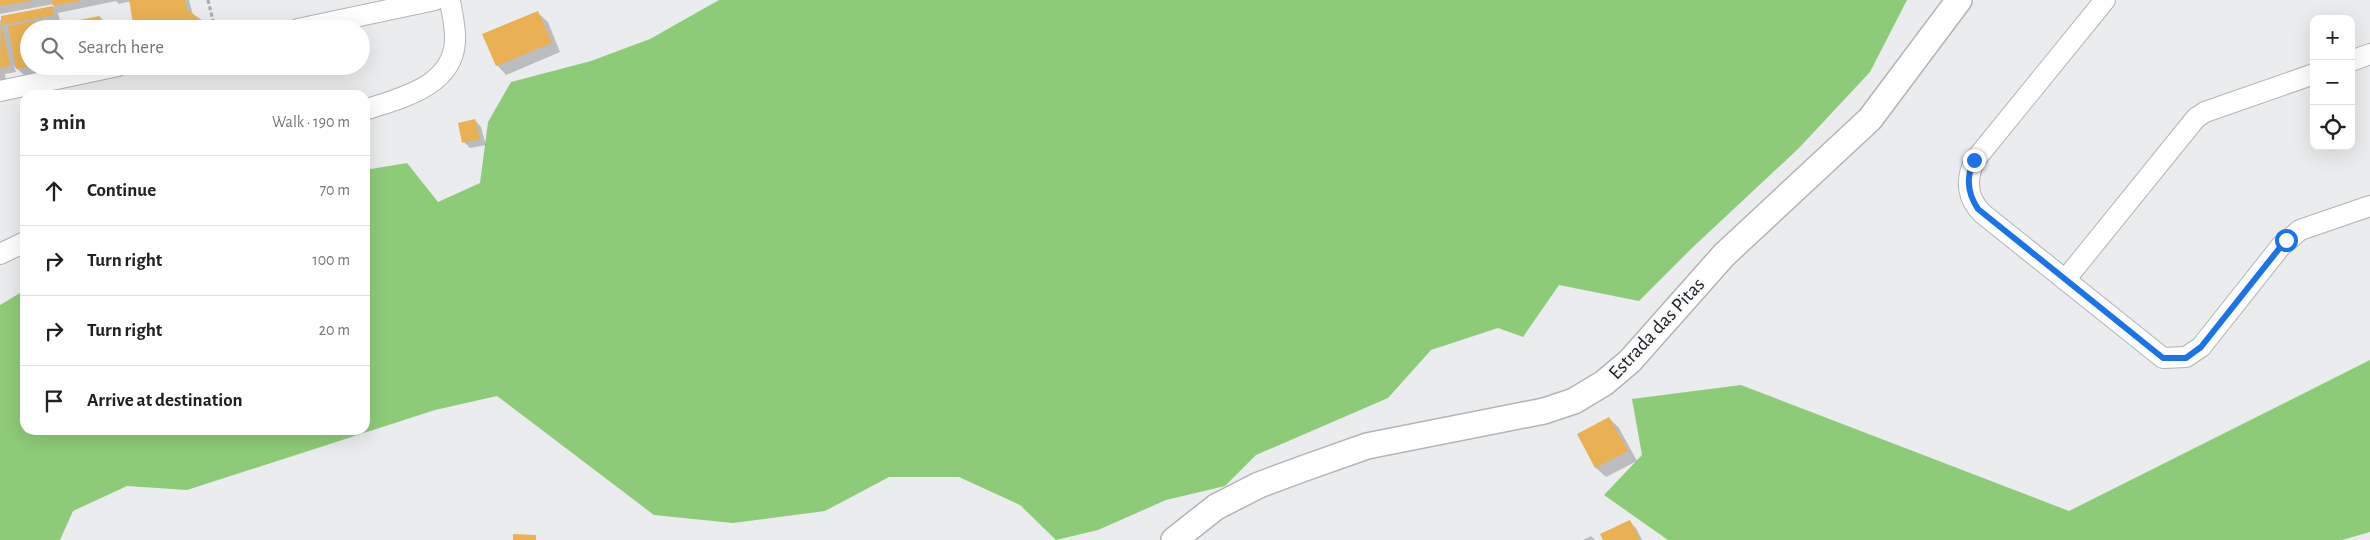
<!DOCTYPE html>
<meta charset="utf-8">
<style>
body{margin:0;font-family:"Alegreya Sans",sans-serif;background:#f6f6f6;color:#202124}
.controls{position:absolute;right:15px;top:15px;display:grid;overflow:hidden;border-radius:10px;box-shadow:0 5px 20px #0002}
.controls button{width:45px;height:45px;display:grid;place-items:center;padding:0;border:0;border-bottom:1px solid #e0e0e0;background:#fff;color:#202124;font:25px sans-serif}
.stop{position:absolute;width:15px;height:15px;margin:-11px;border:4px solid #1a73e8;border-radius:50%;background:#fff}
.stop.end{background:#1a73e8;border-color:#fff;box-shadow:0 1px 5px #0008}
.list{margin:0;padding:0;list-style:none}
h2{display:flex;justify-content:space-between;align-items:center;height:65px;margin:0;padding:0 20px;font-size:21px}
h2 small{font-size:16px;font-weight:400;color:#757577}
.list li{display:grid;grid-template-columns:32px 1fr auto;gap:15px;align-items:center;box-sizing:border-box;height:70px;padding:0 20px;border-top:1px solid #e0e0e0}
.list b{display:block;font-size:19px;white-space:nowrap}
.list em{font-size:16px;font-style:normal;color:#757577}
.icon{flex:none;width:28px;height:28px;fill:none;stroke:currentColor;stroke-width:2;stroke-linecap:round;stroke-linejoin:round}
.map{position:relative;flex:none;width:2370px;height:540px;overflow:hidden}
.search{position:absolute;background:#fff;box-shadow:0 5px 20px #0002;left:20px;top:20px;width:350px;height:55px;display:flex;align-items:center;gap:12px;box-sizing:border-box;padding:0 18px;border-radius:28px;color:#757577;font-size:19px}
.panel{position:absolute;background:#fff;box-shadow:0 5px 20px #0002;left:20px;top:90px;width:350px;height:345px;border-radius:15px}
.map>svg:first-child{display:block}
.forest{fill:#8ecb78}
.shadow{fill:#0003}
.building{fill:#e9b153}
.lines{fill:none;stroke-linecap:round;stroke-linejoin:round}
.minor-casing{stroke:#b2b4b5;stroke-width:22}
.tertiary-casing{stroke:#b2b4b5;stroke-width:28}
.path{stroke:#a8aaab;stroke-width:3;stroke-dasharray:4 2.5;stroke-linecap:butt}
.minor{stroke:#fff;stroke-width:20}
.tertiary{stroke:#fff;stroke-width:25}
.route{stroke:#1a73e8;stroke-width:6}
.labels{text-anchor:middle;stroke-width:4;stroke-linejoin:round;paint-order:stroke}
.street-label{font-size:20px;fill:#1d1e1f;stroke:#f7f9fb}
</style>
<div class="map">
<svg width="2370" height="540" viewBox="0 0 2370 540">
<rect width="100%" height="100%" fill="#eaeced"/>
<path class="forest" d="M719,0h1188l-37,72 -71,76 -107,100 -53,53 -80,-16 -36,52 -25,-9 -67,22 -43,48 -132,57 -31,31 -59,14 -68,30 -42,10 -36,-35 -61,-28h-70l-64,34 -92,12 -79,-8 -157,-119 -62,14 -248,80 -60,-4 -54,25 -13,29h-60v-235l25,-15v140h340v-260l42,-7 31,39 42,-19 8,-61 23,-40 80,-21 59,-22z
M2370,360v172l-28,8h-674l-64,-45 38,-40 -10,-56 109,-14 328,126z"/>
<path class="shadow" d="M0,0h189l4,15 15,14h-73l-4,-28 -12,3 -3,-3 -58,12 2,8 -23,5 3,3h-11v37h18l1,5 -24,4 -10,-9 2,6 -11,2 1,9 -6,1v-64h3l-1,-3 52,-10v-3l-54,10z
M538,13l10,9 12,30 -54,23 -9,-10z
M100,17l6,7 1,5h-47z
M475,120l6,7 5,18 -16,3 -6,-6z
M1609,418l10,10 18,33 -31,16 -10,-9 -18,-33z
M1630,522l6,6 6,12h-38z
M1591,536l4,4h-12z"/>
<path class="building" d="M0,0h30l1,1 -31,5z
M52,0h28v1l-27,5z
M129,0h56l2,10 15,10 2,9h-70z
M53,6l1,9 -52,10 8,41 -10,2 1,-52z
M538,11l14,32 -56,23 -14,-32z
M100,16l2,13h-43l-1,-5z
M34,21l2,8h-7v38l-13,2 -8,-43z
M475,119l5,20 -18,4 -4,-20z
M1609,417l19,34 -33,17 -18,-34z
M1630,520l10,20h-37l-3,-6z
M513,534l23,1v5h-23z"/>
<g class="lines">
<defs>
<path id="minor" d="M2105,0l-130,160c-10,20 -8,39 8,54l180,144 23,-1 15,-10 80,-101 19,-16 70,-24
M298,29l137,-29
M2351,61l19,-7
M0,91l118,-25
M365,110c35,-12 87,-23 90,-68 1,-14 -3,-28 -5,-42
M0,254l25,-12
M2065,280l131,-162 9,-6 109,-38"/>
<path id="tertiary" d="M1174,540l42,-33 43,-22 43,-16 65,-23 177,-35 30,-10 30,-18 26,-22 94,-106 146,-136 89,-119"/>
</defs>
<use href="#minor" class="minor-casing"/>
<use href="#tertiary" class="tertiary-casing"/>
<path class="path" d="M208,0l7,29"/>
<use href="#minor" class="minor"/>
<use href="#tertiary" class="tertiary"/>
</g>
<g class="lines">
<path class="route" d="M1974,160c-8,17 -7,33 4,49l185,149h23l15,-11 85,-107"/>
</g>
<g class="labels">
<g class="street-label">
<text transform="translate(1656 328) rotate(-47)" y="7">Estrada das Pitas</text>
</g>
</g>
</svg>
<div class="controls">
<button>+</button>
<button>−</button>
<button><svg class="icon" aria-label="locate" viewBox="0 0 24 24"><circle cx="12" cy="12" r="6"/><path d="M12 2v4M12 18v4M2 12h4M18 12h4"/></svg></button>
</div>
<div class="stop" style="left:2286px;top:240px"></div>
<div class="stop end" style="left:1974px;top:160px"></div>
<div class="search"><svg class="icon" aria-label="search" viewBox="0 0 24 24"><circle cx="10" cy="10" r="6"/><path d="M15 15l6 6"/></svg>Search here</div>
<section class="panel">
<h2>3 min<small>Walk · 190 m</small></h2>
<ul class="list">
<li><svg class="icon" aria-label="ahead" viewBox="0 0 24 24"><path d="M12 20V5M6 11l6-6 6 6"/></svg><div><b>Continue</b></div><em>70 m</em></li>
<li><svg class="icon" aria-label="right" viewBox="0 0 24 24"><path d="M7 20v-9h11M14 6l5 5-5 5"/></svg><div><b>Turn right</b></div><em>100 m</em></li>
<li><svg class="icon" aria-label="right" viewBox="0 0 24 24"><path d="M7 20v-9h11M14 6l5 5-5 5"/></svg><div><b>Turn right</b></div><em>20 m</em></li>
<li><svg class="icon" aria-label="arrive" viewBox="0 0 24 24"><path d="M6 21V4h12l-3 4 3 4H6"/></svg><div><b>Arrive at destination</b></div></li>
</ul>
</section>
</div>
